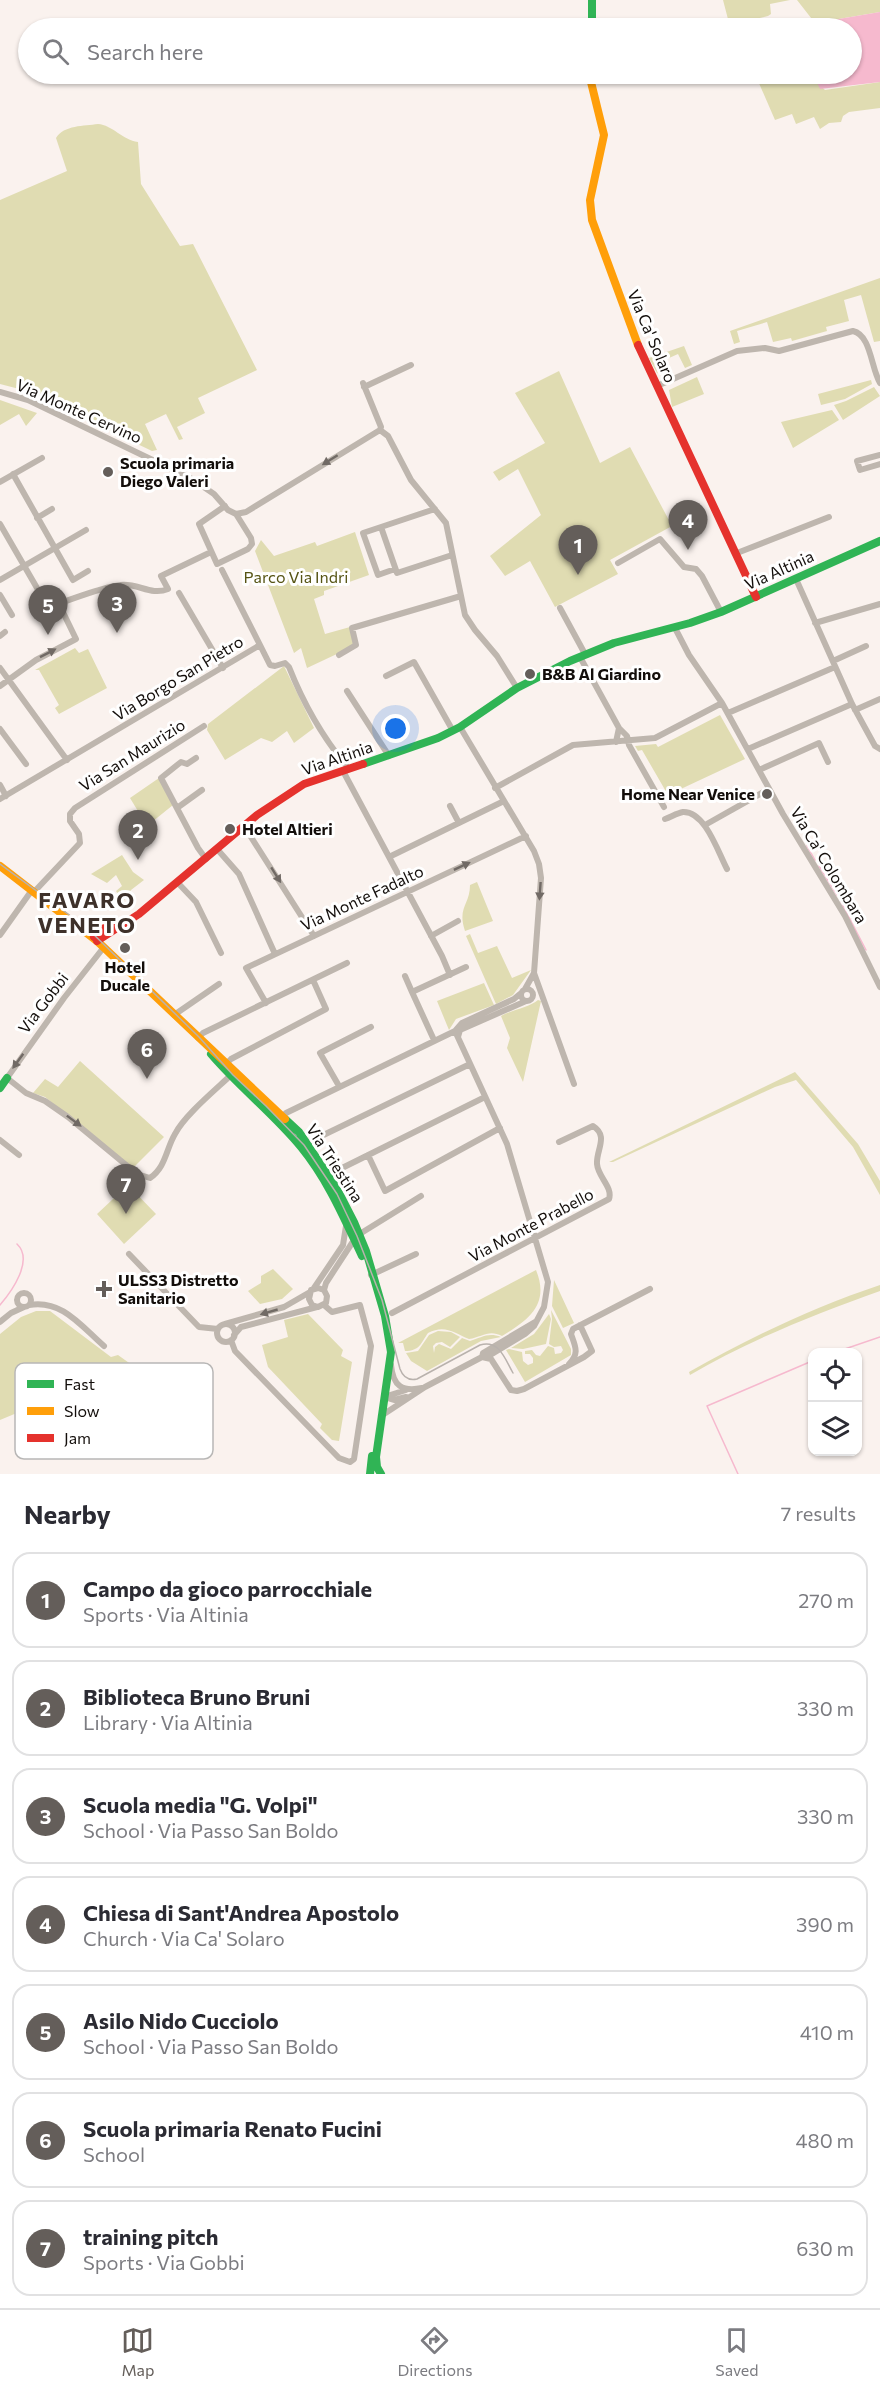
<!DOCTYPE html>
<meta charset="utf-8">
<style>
body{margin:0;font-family:Commissioner,sans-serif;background:#f7f7f7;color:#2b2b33}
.controls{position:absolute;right:18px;bottom:18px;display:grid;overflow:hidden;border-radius:12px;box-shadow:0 2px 4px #0004}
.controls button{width:54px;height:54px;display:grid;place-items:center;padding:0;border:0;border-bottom:2px solid #e1e1e2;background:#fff;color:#2b2b33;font:30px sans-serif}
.you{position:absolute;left:396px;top:729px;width:21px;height:21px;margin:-15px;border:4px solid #fff;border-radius:50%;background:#1a73e8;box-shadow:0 0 0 9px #1a73e833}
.badge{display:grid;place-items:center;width:39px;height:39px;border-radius:50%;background:#645e5a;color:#fff;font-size:20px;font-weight:700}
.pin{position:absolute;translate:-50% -50px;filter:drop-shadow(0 2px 3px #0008)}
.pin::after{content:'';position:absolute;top:32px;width:21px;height:18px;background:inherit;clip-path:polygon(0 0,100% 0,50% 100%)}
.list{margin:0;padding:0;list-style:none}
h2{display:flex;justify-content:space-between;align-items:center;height:78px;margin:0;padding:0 24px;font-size:26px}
h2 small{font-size:20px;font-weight:400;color:#7c7c81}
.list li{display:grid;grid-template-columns:39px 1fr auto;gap:18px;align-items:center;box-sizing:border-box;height:96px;margin:0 12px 12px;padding:0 12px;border:2px solid #e1e1e2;border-radius:18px}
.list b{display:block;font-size:22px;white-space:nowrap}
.list p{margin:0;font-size:20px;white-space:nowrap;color:#7c7c81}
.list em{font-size:20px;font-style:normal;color:#7c7c81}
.icon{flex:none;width:33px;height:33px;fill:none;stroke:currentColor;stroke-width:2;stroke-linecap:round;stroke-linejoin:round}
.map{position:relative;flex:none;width:880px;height:1474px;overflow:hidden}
.search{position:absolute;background:#fff;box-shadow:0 2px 4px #0004;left:18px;right:18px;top:18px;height:66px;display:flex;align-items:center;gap:15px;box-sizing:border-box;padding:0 21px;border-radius:33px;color:#7c7c81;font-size:22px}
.sheet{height:834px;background:#fff}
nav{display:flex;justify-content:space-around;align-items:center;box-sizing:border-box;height:84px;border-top:2px solid #e1e1e2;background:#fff;font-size:16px;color:#7c7c81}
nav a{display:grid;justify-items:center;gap:3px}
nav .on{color:#645e5a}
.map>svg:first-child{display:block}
.green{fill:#e0dcb2}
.water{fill:#f6b9ce}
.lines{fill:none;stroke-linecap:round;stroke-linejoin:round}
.stream{stroke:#f6b9ce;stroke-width:1.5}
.street{stroke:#beb6ae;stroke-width:6}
.fast{stroke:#30b455;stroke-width:8}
.slow{stroke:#ff9f0a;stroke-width:8}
.jam{stroke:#e5322d;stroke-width:8}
.tram{stroke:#b9b2ad;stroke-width:1.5}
.oneway{fill:#716a65}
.poi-dot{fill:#645e5a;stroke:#fff;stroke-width:2}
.labels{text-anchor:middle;stroke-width:6;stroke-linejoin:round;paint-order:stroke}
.street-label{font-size:16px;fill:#130e0b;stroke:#fff}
.poi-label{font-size:16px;font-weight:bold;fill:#130e0b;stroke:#fff;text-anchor:start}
.park-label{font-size:16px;fill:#565414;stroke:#fff}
.district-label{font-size:22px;font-weight:bold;letter-spacing:1.5px;fill:#3e312a;stroke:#fff}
.key{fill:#fff;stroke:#b8b7b6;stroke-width:1.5}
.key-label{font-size:16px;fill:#130e0b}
</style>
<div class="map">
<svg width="880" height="1474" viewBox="0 0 880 1474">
<rect width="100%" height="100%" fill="#faf2ee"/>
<path class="green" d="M723,0h67l-20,4 1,10 -3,2 -29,7h-10z
M797,0h83v12l-65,11z
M755,74h58l1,6 11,10 55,-8v26l-31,4 -6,4 -2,6 -12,1 -9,6 -6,-12 -18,7 -4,-10 -17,6z
M98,124c14,1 25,16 40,18l3,42 39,62 13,-2 64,126 -59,28 7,15 -28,14 6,12 -4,1 -13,-26 -21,10 12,26 -5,1 -119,-57 1,-4 -5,-3 -2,4 -27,-7v-184l67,-29 -11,-33c8,-13 28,-12 42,-14z
M880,278v63l-6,1 -13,-47 -17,5 5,21 -23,6 1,4 -35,10 -1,-3 -18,4 -6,-20 -30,9 3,11 -6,2 -4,-13z
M684,346l8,19 -7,3 -7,-14 -20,9 5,13 -6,-3 -8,-15z
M559,371l41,92 30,-16 42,79 -62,34 8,14 -63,33 -25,-46 -25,15 -15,-20 51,-41 -23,-46 -19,12 -6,-9 52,-29 -30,-50z
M697,377l7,17 -32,13 -3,-17z
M871,380l1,4 -27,15 -24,6 -3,-11z
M874,387l6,9 -37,24 -9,-15 12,-4z
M0,400l37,13 -11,13 -7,-12 -19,11z
M832,410l7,10 -46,28 -12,-26z
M355,532l14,43 -45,16v4l-10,4 11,35 25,-7 6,18 -49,23 -6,-20 -7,5 -39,-102 6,-11 13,16 41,-14 2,4z
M75,648l4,5 9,-4 19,39 -48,26 -4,-6 4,-3 -20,-35h-4z
M284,666l30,62 -20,15 -7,-12 -15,11 -11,-4 -36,22 -18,-30 1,-6z
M720,715l25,44 -77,36 -26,-45 -4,1 -3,-5 21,-2 2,3z
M159,778l14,27 -26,21 -17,-28z
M122,855l11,17 11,8 -13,10 -8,12 -7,-11 6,-5 -6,-11 -9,8 -16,-9z
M477,882l16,39 -28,10c-8,-24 5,-26 5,-46z
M470,934l8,19 19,-7 15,32 19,-8 -18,25 -17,9 -30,-68z
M484,983l10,22 -38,14 -7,11 -12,-29z
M538,1000l3,1 -18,81 -16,-34 3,-10 -9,-22c11,-6 29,-9 37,-16z
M80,1061l84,76 -31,31 -88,-71 -12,-4 12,-14 13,8z
M795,1072l63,72 22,37v14l-27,-48 -57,-67 -21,7 -162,75h-4z
M128,1185l28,29 -32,30 -27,-30z
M273,1269l20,20 -11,10 -22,5 -12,-13 13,-8v-7z
M536,1270c14,34 -7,50 -34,66 -13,-7 -20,1 -33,3 -15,-6 -24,-15 -41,-6 -7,10 -8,18 -23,18l-2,-8h-5z
M554,1280l20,43 -11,5 -11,-22z
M880,1285v6c-64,23 -133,50 -190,84l-1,-3c60,-34 125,-65 191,-87z
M551,1310l20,39v6l-46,27 -19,-32 3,-1 13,3 1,9 5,4 5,-2v-5l-3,-4h-5v-3l7,-1 4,5 4,1 8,-10 6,2 1,6 6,-1 2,-3 -2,-4 -7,1 -5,-3 3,-25z
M36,1311h14l61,46 7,-2 14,10 -132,55v-86l21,-17z
M308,1314l35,36 -2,6 11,6 -13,79 -7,-1 -12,-12 2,-4 -54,-57 -6,-22 26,-8 -4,-17z
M549,1314l2,5 -5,25 -23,5 -12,-1 23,-14z
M438,1331l13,1 9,5 -10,10 -8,-5 -6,1 -3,3 1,7 1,-6 4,-3 12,5 11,-11 8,3c11,-3 18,-9 31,-4l-20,4 -54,30 -16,-10 -5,-8 12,-2 11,-16z"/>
<path class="water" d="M880,12v70l-60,7 -7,-15h39v-46h-37v-5z"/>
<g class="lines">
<path class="stream" d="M807,846l8,14
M819,866l18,29
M841,902l25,48
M0,1305c12,-14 34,-45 17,-61
M836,1352l44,-15
M738,1474l-31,-68 105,-45"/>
<path class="street" d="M363,383l18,44 -1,3 8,6 23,44 35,43 19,92 10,15 22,26 20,32
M657,386l80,-35 28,-3 14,3 74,-20c18,4 18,37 27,52
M364,387l47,-22
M0,392l28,8 164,79 22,15 14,16 8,4
M880,455l-23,6 3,9 20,-6
M13,474l60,106 15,-9
M0,482l42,-24
M225,506l-26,18 18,40 31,-15 4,-5 -1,-6 -15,-24
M435,509l-54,18 16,46 55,-18
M236,514l10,-2 134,-82
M37,518l15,-9
M0,524l48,83c24,-7 49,-19 73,-22 17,-2 30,11 47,4l-7,-13 50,-24
M381,527l-18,6 15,42 17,-6
M737,553l92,-36
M618,563l42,-24 24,28 12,2 6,7 19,36
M222,570l38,75
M796,579l56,125 23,42 5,3
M0,580l86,-50
M179,593l44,75
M0,595l12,20
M560,608l25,46
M815,623l65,-19
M675,628l14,27 33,48 61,111 62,102 35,71
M0,636l5,-4
M339,655l17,-10 -4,-17 109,-32
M580,657l39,71
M833,661l33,-15
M0,668l67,92
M386,676l28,-14 39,69
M0,686l36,-26 40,-21 -17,-35
M347,691l42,65
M855,710l25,-11
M728,713l107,-46
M460,727l74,124 5,13 2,14 -7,95 -9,16
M0,729l26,35
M616,742l3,-14 8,8 2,9 35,62
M748,749l104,-45
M196,758l-9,6 -6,-2 -20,16 37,70 8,11
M759,770l60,-27 9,19
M343,771l99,185 8,19
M0,785l6,11
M495,788l78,-43 82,-7 67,-35
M0,799l260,-154 10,20 5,1 10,-3 4,4c15,38 33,70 60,102
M450,806l9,17
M177,808l25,-18
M665,819c6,-2 12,-6 18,-7 22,-1 35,40 44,57
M705,825l64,-36
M244,826l70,110
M217,849l22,25 36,80
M389,857l115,-56
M178,883l18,19 25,51
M34,892l46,-49 -1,-9 -9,-13v-7l5,-6 129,-82
M0,935l32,-45
M431,936l27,-15
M104,947l-40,51 -57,80 19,15 19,8 23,16 69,57 13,4c16,-11 16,-29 25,-44 9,-18 39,-43 55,-58
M534,973l40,111
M405,976l7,16
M521 995a6 6 0 1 1 12 0a6 6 0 1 1-12 0Z
M266,1003l-20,-35 280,-132
M174,1015l45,-31
M458,1037l2,-7 66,-29
M198,1038l5,-5 144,-70
M434,1040l-22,-48 54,-25
M227,1063l4,-4 95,-50 -13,-29
M339,1086l-19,-33 51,-26
M286,1113l169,-82
M0,1140l19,15
M307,1143l163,-79
M368,1155l17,36 115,-63
M328,1175l157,-78
M358,1235l63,-39
M129,1254l70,73 19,2
M371,1275l45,-21
M314,1288l29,-43 3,-19
M324,1290l-6,-2 -7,2 -2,9 3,6 6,2 8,-4 1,-7 -3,-6 2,-7 26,-40 4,1
M17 1300a7 7 0 1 1 14 0a7 7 0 1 1-14 0Z
M29,1305c33,-6 52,21 75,41
M392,1313l217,-114c4,-12 -11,-22 -12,-35 -1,-14 12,-28 -4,-38l-34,16
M0,1322l11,-9 13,-6
M225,1324l59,-17 26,-15
M217 1333a9 9 0 1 1 18 0a9 9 0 1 1-18 0Z
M234,1335l7,-8 76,-20
M231,1340l4,11 104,107 11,4 4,-3 17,-113 -11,-41 -28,7 -8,-7
M482,1357l1,-4 52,-31
M487,1357l38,-23 9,-8 10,-19 4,-25 -41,-138 -52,-113 7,-8 52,-24 6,-5
M569,1364c11,-11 6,-18 2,-30l2,-5 77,-40
M391,1365c2,21 11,27 31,23
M384,1397l10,3 12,-3
M384,1397l22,-7
M381,1416l44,-29 57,-30 9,2 20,31 6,1 7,-2 60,-32 8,-6 -12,-26"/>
<path class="fast" d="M592,0v28
M363,764l75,-26 22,-11 57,-39 53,-27 44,-18 76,-20 31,-11 159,-71
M211,1054c28,33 63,60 90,93 27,33 43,71 61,109
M0,1088l7,-10
M285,1119l14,13 37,55 18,35 12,29 19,65 6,36 -15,105 1,10 4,7
M370,1474l2,-18"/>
<path class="slow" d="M589,74l15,61 -14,65 2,20 46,125
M0,866l97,75 188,178"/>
<path class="jam" d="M638,345l118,252
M94,937l7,-8 15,-4
M97,941l42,-27 118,-99 47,-31 59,-20"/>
<path class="tram" d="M0,864l87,64 112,109 34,38 33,31 38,39 33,49 20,42 25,64 18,69c3,8 8,12 17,10l63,-34c19,-6 25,14 33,28"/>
</g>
<defs><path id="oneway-solid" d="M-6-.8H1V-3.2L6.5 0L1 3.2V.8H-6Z" transform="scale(1.5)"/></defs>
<g class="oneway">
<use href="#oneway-solid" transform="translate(330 460) rotate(148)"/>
<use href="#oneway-solid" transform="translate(48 653) rotate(-27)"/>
<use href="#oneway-solid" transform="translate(462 866) rotate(-25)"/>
<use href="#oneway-solid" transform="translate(276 875) rotate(58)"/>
<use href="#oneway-solid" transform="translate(540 891) rotate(94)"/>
<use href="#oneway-solid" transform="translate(18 1061) rotate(126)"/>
<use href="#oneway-solid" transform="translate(74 1121) rotate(37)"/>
<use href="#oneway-solid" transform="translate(269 1312) rotate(164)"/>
</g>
<g class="poi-dot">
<circle cx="108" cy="472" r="6"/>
<circle cx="530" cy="674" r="6"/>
<circle cx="767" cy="794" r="6"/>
<circle cx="230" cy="829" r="6"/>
<circle cx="125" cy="948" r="6"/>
<path d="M101 1280h6v6h6v6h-6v6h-6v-6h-6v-6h6z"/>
</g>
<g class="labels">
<g class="street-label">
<text transform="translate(652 336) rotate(67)" y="6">Via Ca' Solaro</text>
<text transform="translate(79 411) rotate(24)" y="6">Via Monte Cervino</text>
<text transform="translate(779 570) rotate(-24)" y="6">Via Altinia</text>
<text transform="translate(178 678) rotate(-31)" y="6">Via Borgo San Pietro</text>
<text transform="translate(132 755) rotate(-32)" y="6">Via San Maurizio</text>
<text transform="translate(337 758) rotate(-19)" y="6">Via Altinia</text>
<text transform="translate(829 865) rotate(59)" y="6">Via Ca' Colombara</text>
<text transform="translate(362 898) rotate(-25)" y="6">Via Monte Fadalto</text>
<text transform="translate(43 1003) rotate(-53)" y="6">Via Gobbi</text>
<text transform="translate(335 1163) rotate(57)" y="6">Via Triestina</text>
<text transform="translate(531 1225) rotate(-28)" y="6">Via Monte Prabello</text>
</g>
<g class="poi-label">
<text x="120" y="469">Scuola primaria<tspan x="120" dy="18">Diego Valeri</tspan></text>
<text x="542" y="680">B&amp;B Al Giardino</text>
<text x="755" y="800" text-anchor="end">Home Near Venice</text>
<text x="242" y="835">Hotel Altieri</text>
<text x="125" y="973" text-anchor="middle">Hotel<tspan x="125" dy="18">Ducale</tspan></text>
<text x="118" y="1286">ULSS3 Distretto<tspan x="118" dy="18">Sanitario</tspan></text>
</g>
<g class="park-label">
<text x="296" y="583">Parco Via Indri</text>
</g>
<g class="district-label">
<text x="87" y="908">FAVARO<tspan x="87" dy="25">VENETO</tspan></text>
</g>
</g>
<rect x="15" y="1363" width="198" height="96" rx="9" class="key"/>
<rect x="27" y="1380" width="27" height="8" fill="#30b455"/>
<rect x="27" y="1407" width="27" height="8" fill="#ff9f0a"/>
<rect x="27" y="1434" width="27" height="8" fill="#e5322d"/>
<g class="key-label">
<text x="64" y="1390">Fast</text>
<text x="64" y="1417">Slow</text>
<text x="64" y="1444">Jam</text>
</g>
</svg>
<div class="controls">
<button><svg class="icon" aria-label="locate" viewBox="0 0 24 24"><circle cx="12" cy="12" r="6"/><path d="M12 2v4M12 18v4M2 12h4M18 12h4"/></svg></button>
<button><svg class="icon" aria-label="layers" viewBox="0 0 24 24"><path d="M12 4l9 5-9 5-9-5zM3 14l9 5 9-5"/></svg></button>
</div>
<div class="you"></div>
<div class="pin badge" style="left:578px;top:575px">1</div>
<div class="pin badge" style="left:138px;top:860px">2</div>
<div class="pin badge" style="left:117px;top:633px">3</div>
<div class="pin badge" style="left:688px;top:550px">4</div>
<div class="pin badge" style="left:48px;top:635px">5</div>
<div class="pin badge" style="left:147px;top:1079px">6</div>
<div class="pin badge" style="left:126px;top:1214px">7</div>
<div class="search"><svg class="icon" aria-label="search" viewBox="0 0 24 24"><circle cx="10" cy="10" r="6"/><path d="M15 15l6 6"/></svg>Search here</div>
</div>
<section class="sheet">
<h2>Nearby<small>7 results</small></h2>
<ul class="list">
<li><span class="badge">1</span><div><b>Campo da gioco parrocchiale</b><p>Sports · Via Altinia</p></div><em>270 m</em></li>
<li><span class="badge">2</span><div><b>Biblioteca Bruno Bruni</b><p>Library · Via Altinia</p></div><em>330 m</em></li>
<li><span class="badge">3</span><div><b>Scuola media &quot;G. Volpi&quot;</b><p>School · Via Passo San Boldo</p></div><em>330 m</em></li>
<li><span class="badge">4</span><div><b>Chiesa di Sant'Andrea Apostolo</b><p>Church · Via Ca' Solaro</p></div><em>390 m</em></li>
<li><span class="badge">5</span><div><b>Asilo Nido Cucciolo</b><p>School · Via Passo San Boldo</p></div><em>410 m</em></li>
<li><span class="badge">6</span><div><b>Scuola primaria Renato Fucini</b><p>School</p></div><em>480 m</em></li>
<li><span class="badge">7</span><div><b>training pitch</b><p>Sports · Via Gobbi</p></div><em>630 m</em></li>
</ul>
</section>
<nav>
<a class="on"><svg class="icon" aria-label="map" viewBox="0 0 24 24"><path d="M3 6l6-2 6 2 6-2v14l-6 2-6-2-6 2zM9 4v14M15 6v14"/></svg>Map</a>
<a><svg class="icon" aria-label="directions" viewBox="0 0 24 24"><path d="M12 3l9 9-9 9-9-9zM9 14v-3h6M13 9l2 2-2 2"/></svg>Directions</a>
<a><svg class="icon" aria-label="saved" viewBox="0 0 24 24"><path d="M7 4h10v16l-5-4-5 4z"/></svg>Saved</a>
</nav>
